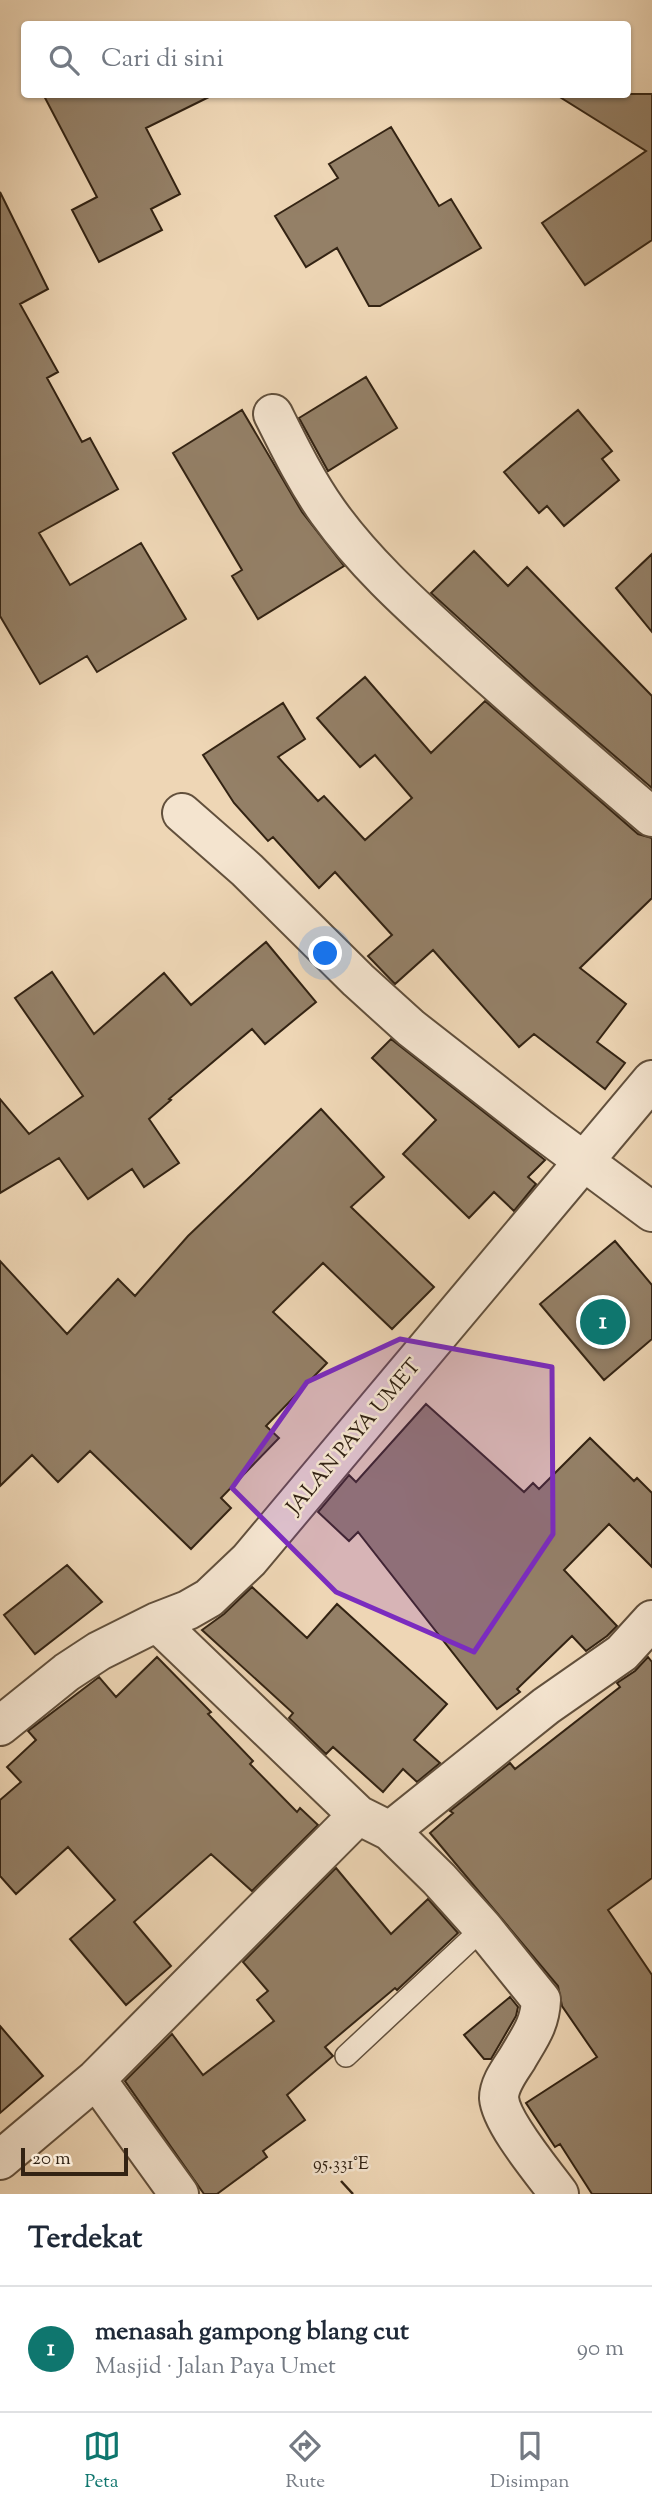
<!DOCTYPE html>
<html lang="id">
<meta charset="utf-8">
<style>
body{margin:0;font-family:"Sorts Mill Goudy",serif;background:#f2f2f3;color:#1f2937}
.scale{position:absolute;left:21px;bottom:18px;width:107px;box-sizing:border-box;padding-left:7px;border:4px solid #332313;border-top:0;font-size:19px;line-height:24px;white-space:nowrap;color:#332313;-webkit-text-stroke:5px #f4e4cf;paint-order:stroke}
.you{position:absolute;left:326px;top:954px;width:24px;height:24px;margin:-18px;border:5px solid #fff;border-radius:50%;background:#1a73e8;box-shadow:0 0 0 10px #1a73e833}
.badge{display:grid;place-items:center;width:46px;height:46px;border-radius:50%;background:#0f766e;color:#fff;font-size:23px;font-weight:700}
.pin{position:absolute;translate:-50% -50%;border:4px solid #fff;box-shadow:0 2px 7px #0006}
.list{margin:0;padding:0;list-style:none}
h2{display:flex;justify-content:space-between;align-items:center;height:91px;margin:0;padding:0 28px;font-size:30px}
h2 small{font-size:23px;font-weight:400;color:#747a83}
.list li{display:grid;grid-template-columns:46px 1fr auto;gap:21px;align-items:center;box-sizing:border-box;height:126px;padding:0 28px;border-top:2px solid #e0e1e3}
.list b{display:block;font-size:26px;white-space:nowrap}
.list p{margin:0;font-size:23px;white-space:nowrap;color:#747a83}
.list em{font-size:23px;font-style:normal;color:#747a83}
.icon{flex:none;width:38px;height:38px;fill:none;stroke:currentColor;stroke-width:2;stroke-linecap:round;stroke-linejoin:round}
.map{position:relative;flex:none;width:652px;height:2194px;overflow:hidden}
.search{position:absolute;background:#fff;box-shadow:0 2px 5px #0004;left:21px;right:21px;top:21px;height:77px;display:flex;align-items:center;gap:18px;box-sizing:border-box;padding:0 24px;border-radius:7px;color:#747a83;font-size:26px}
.sheet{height:217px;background:#fff}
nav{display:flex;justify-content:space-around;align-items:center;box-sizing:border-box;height:98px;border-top:2px solid #e0e1e3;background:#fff;font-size:19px;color:#747a83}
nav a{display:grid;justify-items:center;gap:4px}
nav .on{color:#0f766e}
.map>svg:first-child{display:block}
.building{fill:#948067;stroke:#332313;stroke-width:2}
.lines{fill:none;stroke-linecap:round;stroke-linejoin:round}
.lane-casing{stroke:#62503c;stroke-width:24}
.street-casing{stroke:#62503c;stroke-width:42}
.lane{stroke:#f4e4cf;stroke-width:21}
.street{stroke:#f4e4cf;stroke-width:38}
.marked{fill:#7b2cbf;fill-opacity:0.2;stroke:#7b2cbf;stroke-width:5;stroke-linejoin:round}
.ticks{fill:none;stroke:#332313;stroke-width:2.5}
.labels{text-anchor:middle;stroke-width:5;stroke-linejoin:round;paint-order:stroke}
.street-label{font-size:21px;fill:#332313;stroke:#f4e4cf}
.ticks-label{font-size:18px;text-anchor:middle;fill:#332313;stroke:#f4e4cf;stroke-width:5;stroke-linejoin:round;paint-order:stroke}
</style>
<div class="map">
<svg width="652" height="2194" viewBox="0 0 652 2194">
<rect width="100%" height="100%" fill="#eed6b5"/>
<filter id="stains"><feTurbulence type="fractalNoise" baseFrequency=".00286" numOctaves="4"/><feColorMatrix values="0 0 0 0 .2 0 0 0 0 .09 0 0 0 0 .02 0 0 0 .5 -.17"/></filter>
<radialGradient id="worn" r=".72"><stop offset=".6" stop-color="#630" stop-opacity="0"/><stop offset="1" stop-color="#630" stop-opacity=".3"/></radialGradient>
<path class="building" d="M43,94h172l-69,34 34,66 -29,15 11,21 -63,32 -27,-52 25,-13z
M555,94h97v146l-67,45 -43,-62 104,-72z
M391,127l48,79 12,-7 30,49 -101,58h-11l-32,-58 -31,19 -31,-51 63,-38 -9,-14z
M0,192l48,97 -28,15 38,68 -11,6 35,64 8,-4 28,51 -79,44 31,52 71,-42 45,76 -89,53 -10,-16 -47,28 -40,-68z
M366,377l31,51 -69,43 -29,-53z
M242,410l60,102 42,54 -86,53 -26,-43 10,-6 -69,-117z
M578,410l34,41 -10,8 17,21 -55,46 -17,-20 -8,7 -35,-41z
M474,551l34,35 19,-19 125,129v92l-112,-96 -109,-99z
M652,554v78l-36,-44z
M365,677l66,76 54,-52 153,133 14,4v60l-72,70 46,36 -29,38 28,21 -20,26 -71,-55 -15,13 -86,-97 -38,34 -27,-28 24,-21 -57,-63 -16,16 -46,-51 -5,4 -34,-38 -31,-48 80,-52 22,36 -27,18 40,44 6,-5 41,44 47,-42 -37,-43 -15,12 -43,-49z
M266,942l50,60 -51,42 -13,-15 -83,70 2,1 -22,19 30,44 -35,24 -12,-18 -44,30 -29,-41 -59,35v-94l29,35 54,-38 -68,-98 37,-26 42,62 70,-61 27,32z
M391,1039l154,121 -17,17 8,7 -22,27 -20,-19 -25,26 -66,-64 33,-34 -64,-62z
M321,1109l63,68 -33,30 83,80 -42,42 -69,-66 -50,49 54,51 -61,63 13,12 -58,60 10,10 -40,41 -101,-98 -32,31 -26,-27 -32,31v-225l67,73 51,-55 17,17 53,-60z
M615,1241l37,44v54l-48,41 -64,-76z
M426,1404l98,88 9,-9 6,6 51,-51 44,43 3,-3 15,15v74l-43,-43 -45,46 53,56 -10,10 -21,15 -14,-15 -55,53 3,3 -23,17 -139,-177 -9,9 -31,-29 31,-37 7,7z
M67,1565l35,37 -67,52 -31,-39z
M252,1587l55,51 30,-34 110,100 -33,36 26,23 -23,19 -14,-13 -20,23 -50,-45 -7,7 -37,-36 4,-5 -91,-83 22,-16z
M157,1657l54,55 -3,2 45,47 -3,3 47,48 3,-4 18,17 -66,66 -41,-37 -77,68 37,44 -45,39 -56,-66 45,-39 -47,-53 -52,47 -16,-18v-76l21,-18 -14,-15 29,-27 -8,-9 71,-54 17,20z
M648,1657l4,5v216l-44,32 44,65v219h-60l-32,-50 -5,3 -29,-44 71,-46 -35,-51 -4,-20 -128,-153 23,-20 -3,-2 60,-48 5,6 105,-82 -3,-4 18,-12z
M336,1868l55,66 37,-35 30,34 -61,57 -2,-2 -70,59 8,9 -46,39 18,25 -42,31 4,6 -50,37h-13l-79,-113 47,-47 31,41 71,-54 -17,-21 11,-9 -25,-29z
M510,1997l8,10 -2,9 -25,43h-7l-20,-24z
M0,2026l43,50 -43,37z"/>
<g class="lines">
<defs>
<path id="lane" d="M346,2056l137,-128"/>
<path id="street" d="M273,414c17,34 33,67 55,98 35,49 79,89 124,130 65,60 132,117 200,175
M182,813l65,57 111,110 53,48 128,100 113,84
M157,1622l201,193 32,16 49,48 44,49 58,72c-1,25 -12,38 -24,59 -7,11 -18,25 -18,39 2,25 44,74 60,96
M0,1726l67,-54 32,-21 58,-29 31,-12 21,-12 40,-38 403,-480
M390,1831l156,-125 76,-53 30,-33
M96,2079l83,115
M0,2160l96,-81 262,-264"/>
</defs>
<use href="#lane" class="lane-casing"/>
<use href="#street" class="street-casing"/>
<use href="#lane" class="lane"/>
<use href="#street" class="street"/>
</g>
<path class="marked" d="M400,1339l152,28 1,167 -79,118 -138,-60 -104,-104 75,-106z"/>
<path class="ticks" d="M341,2181l12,13"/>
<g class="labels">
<g class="street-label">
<text transform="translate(353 1436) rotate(-50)" y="7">JALAN PAYA UMET</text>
</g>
</g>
<g class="ticks-label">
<text x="341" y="2169">95.331°E</text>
</g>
<rect width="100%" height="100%" filter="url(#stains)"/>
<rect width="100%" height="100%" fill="url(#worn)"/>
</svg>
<div class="scale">20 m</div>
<div class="you"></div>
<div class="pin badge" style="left:603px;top:1322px">1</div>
<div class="search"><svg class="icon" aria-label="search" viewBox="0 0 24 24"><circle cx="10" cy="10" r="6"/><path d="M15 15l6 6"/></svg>Cari di sini</div>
</div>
<section class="sheet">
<h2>Terdekat<small></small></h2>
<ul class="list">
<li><span class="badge">1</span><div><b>menasah gampong blang cut</b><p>Masjid · Jalan Paya Umet</p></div><em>90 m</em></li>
</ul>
</section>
<nav>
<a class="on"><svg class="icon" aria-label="map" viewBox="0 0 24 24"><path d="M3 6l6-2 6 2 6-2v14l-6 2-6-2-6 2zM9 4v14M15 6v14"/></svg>Peta</a>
<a><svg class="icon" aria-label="directions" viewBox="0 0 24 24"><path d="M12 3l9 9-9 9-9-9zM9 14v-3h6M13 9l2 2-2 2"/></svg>Rute</a>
<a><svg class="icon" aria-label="saved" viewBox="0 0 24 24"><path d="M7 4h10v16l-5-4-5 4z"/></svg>Disimpan</a>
</nav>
